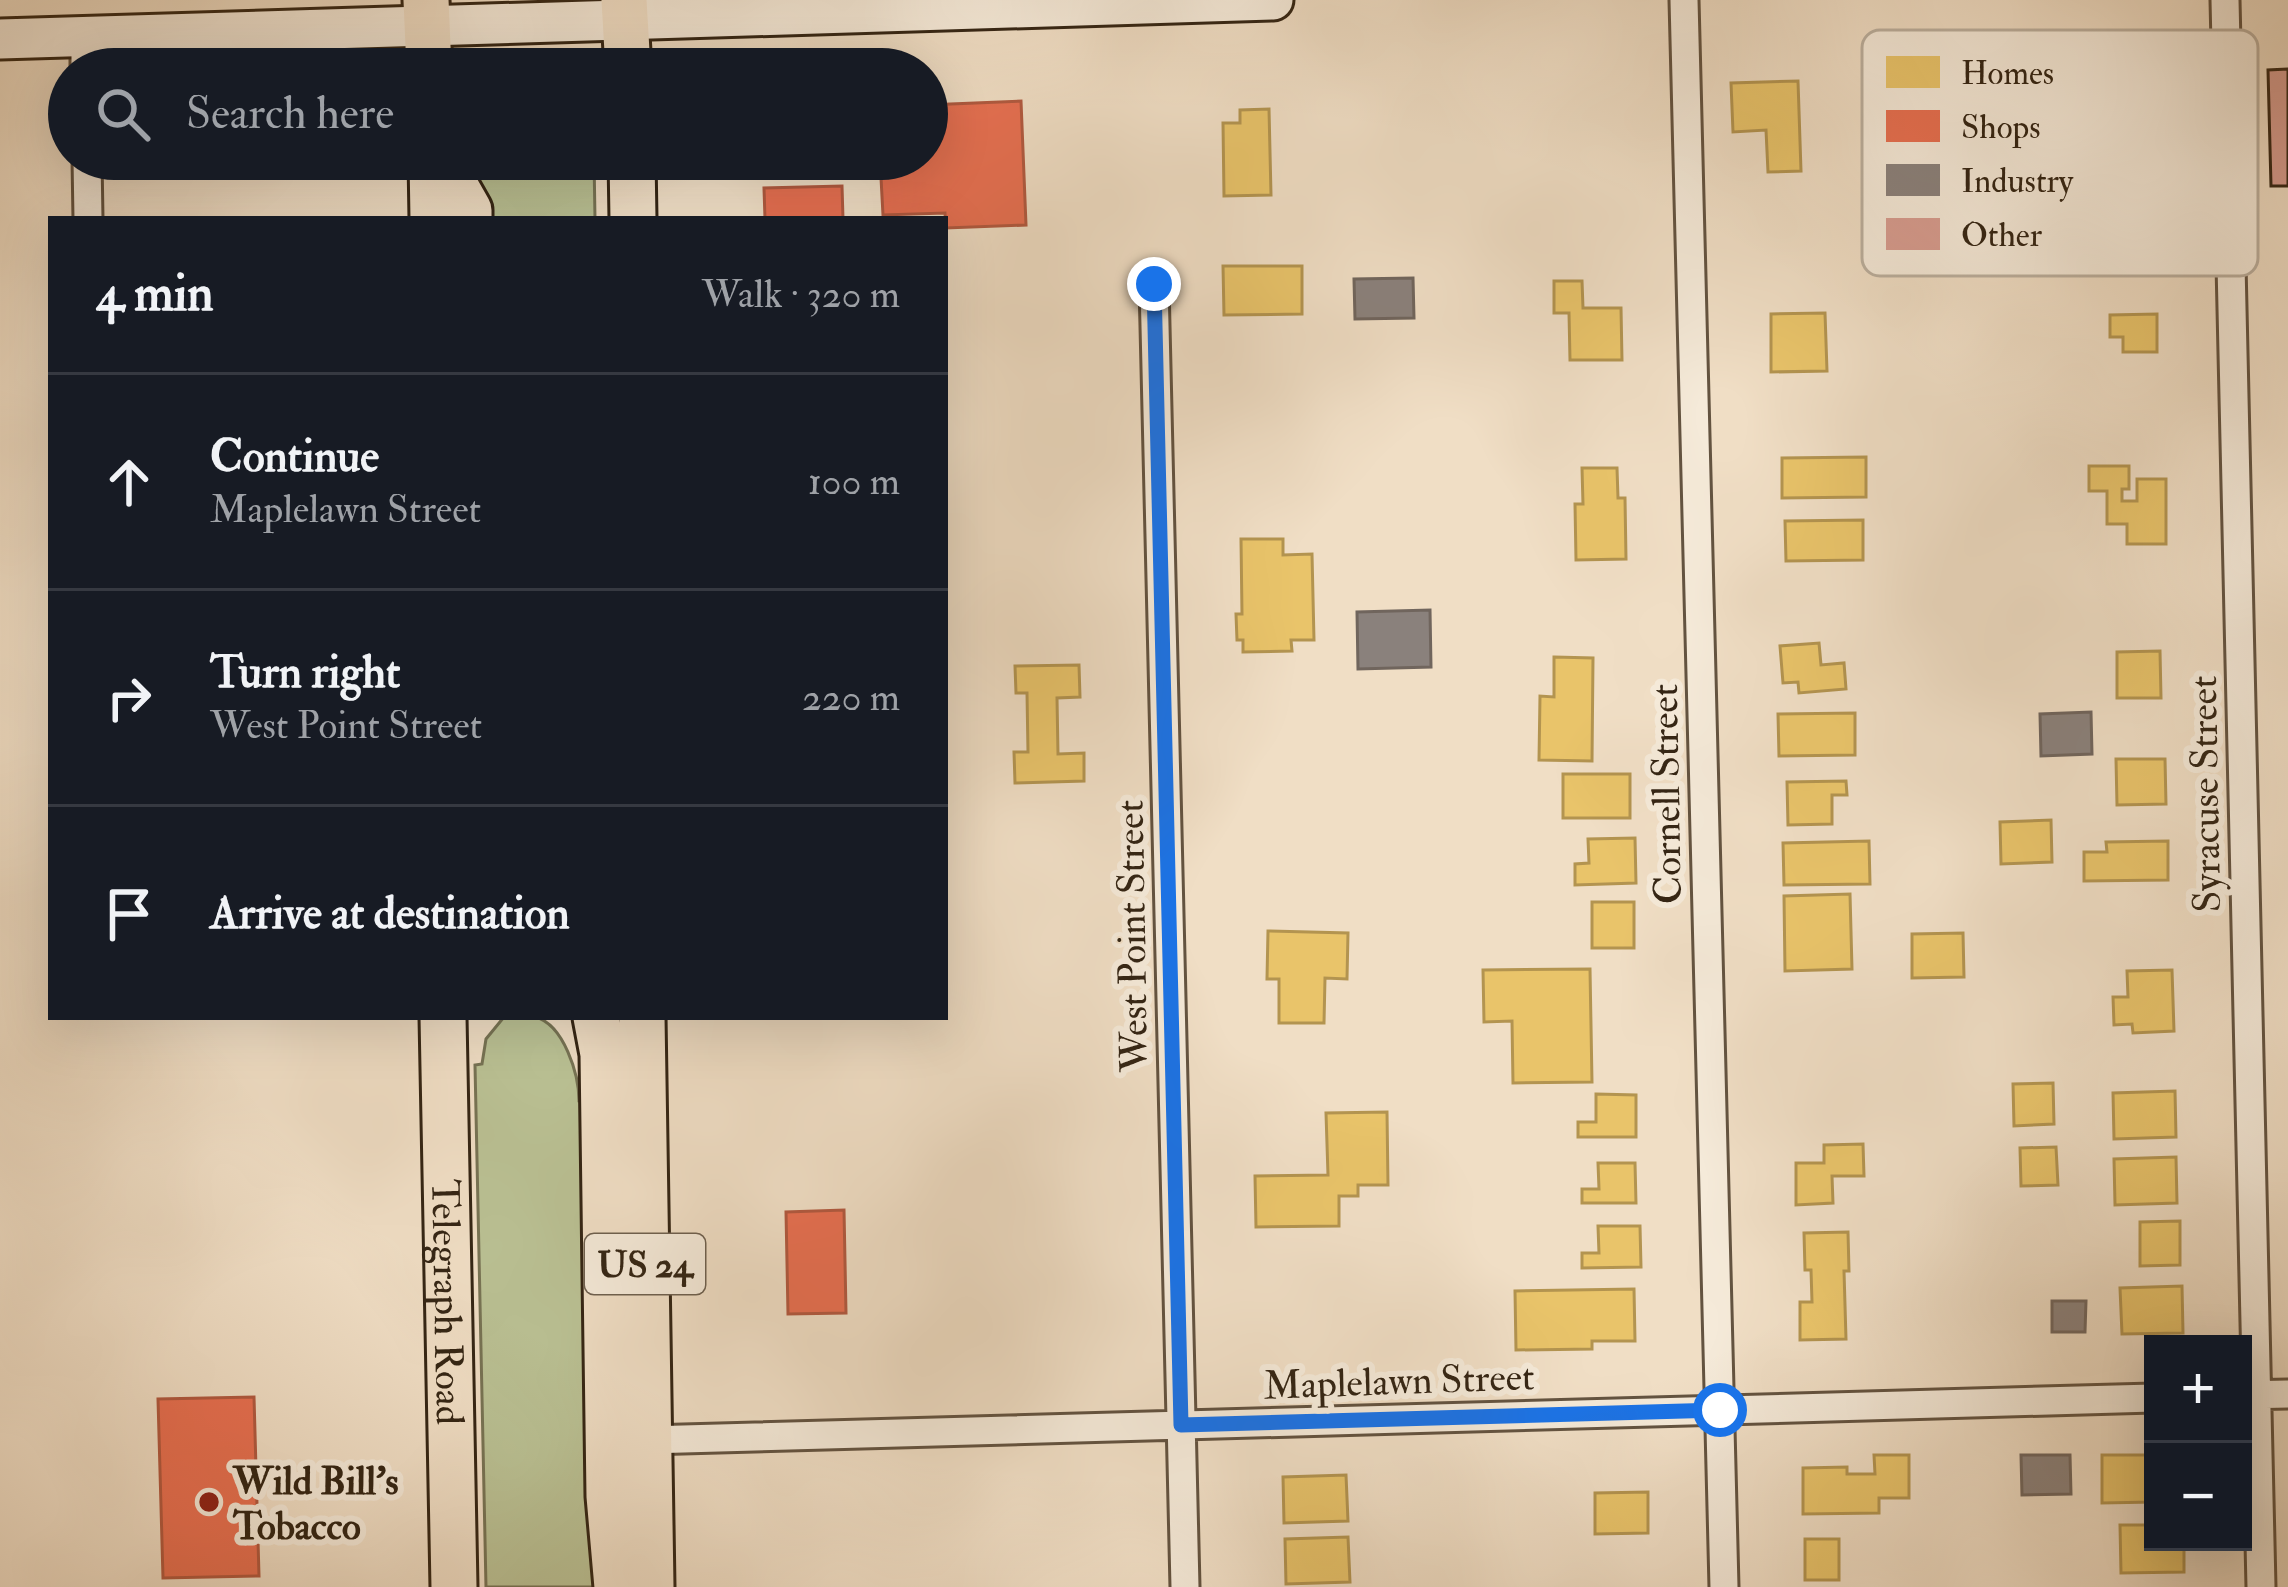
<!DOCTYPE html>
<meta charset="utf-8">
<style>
body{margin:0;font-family:"IM FELL Double Pica",serif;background:#20242c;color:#f1f3f6}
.controls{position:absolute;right:36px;bottom:36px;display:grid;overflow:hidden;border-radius:0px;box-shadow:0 12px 48px #0002}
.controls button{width:108px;height:108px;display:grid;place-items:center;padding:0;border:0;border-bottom:3px solid #363941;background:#171b24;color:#f1f3f6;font:60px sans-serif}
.stop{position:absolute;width:36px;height:36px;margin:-27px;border:9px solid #1a73e8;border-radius:50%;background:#fff}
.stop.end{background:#1a73e8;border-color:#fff;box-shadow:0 3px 12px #0008}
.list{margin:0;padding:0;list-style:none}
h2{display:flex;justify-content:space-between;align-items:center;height:156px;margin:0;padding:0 48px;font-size:51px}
h2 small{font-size:39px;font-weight:400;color:#9ea1a6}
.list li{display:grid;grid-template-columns:78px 1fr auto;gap:36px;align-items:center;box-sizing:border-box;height:216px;padding:0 48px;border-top:3px solid #363941}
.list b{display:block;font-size:45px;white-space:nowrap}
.list p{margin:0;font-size:39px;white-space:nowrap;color:#9ea1a6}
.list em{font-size:39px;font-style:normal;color:#9ea1a6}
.icon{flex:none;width:66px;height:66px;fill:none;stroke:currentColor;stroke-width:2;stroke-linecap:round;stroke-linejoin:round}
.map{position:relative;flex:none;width:2288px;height:1587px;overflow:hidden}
.search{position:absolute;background:#171b24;box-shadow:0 12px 48px #0002;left:48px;top:48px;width:900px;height:132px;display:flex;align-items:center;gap:30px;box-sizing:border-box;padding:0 42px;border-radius:66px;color:#9ea1a6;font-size:45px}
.panel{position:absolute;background:#171b24;box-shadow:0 12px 48px #0002;left:48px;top:216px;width:900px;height:804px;border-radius:0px}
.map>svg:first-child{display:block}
.green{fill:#bac194;stroke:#777354;stroke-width:3}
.homes{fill:#e9c46a;stroke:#b39450;stroke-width:3}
.shops{fill:#e76f51;stroke:#b1593f;stroke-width:3}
.industry{fill:#8a817c;stroke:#70655d;stroke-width:3}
.building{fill:#d79c90;stroke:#342514;stroke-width:3}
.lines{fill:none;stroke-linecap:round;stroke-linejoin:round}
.street-casing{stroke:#635340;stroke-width:33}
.secondary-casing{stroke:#342514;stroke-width:45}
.primary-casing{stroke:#342514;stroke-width:51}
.street{stroke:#f5ead9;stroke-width:27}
.secondary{stroke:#f5ead9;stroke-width:39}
.primary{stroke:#f0dec5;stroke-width:45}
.route{stroke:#1a73e8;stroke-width:15}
.poi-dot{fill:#8f2418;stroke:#f5ead9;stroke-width:4.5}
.labels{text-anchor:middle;stroke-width:12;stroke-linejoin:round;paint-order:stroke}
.shield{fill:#f5ead9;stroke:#6e604f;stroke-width:3}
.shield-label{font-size:36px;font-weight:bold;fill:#342514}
.street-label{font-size:39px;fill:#342514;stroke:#f5ead9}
.poi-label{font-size:39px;font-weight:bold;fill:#342514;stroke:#f5ead9;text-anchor:start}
.key{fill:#f5ead9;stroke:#bbaf9e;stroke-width:3}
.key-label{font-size:33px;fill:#342514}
</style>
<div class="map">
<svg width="2288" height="1587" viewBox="0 0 2288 1587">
<rect width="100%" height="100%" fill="#f0dec5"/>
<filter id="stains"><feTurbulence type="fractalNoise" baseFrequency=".00167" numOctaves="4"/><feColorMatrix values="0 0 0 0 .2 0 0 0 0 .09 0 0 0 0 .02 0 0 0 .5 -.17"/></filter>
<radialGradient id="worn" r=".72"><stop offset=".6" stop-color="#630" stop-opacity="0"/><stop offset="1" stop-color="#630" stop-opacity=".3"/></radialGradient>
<path class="green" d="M478,159h116l1,60h-116z
M504,1017c9,0 22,-2 31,0 29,7 44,58 44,84l9,1 9,485h-111l-11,-522 7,-1 4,-25z"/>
<path class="homes" d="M1798,81l3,90 -33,1 -2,-42 -33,2 -2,-49z
M1269,109l2,86 -47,1 -1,-73h17v-13z
M1223,266h79v48l-78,1z
M1554,281h28l1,27h38l1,52h-52l-1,-47h-15z
M1825,313l2,58 -56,1v-58z
M2157,314v38h-34v-15h-13v-22z
M1866,457v40l-84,1v-40z
M2089,466h40v23h-7v12h15v-22h29v65h-39v-20h-20v-33h-18z
M1582,468h35l1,30h7l1,61 -50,1 -1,-56h8z
M1863,520v40l-77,1 -1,-40z
M1241,539h42v16l29,-1 2,86h-23l1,11 -49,1v-12h-6l-1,-26h6z
M1819,643l2,22 23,-2 2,26 -47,4 -1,-11 -15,1 -3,-37z
M2160,651l1,47h-44v-46z
M1554,657l39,1 -1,103 -53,-1 1,-64 14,1z
M1079,665l1,32 -23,1 1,56 26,-1v28l-69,2 -1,-31h14l-1,-59h-11l-1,-27z
M1855,713v42l-76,1 -1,-42z
M2116,759h49l1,45 -49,1z
M1563,774h67v44h-67z
M1846,781l1,14h-15v29l-44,1 -1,-43z
M2051,820l1,42 -51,2 -1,-42z
M1635,838l1,45 -61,2v-21l14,-1 -1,-24z
M1869,841l1,43 -86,1 -1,-42z
M2168,841v39l-84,1v-29h23l-1,-10z
M1850,894l2,75 -67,2 -1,-75z
M1592,902h42v46h-42z
M1268,931l80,2 -1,46 -22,-1 -1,45h-45v-44h-12z
M1963,933l1,44 -52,1v-44z
M1590,969l2,113 -79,1 -1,-62 -28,1 -1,-52z
M2172,970l2,61 -41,2 -1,-9 -18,1 -1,-28h15l-1,-26z
M2053,1083l1,41 -40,2 -1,-42z
M2175,1091l1,46 -62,2 -1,-46z
M1596,1094l40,1v42h-58v-15h18z
M1387,1112l1,73h-30v11h-19v30l-83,1 -1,-51 73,-1 -2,-62z
M1863,1144l1,32h-32l1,27 -37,2v-42h28v-18z
M2056,1147l2,38 -37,1 -1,-38z
M2176,1157l1,46 -62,2 -1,-46z
M1598,1163h37l1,40h-54v-14h17z
M2180,1221v44l-40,1v-44z
M1598,1226h42l1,41 -59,1v-15h17z
M1848,1232l1,39h-5l2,68 -46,1v-38h12l-1,-32h-6l-1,-37z
M2182,1286l1,47 -61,1 -2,-46z
M1634,1289l1,52h-43v8l-76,1 -1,-59z
M1874,1455h35v43h-30v15l-76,1v-46l44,-1v7h28z
M2102,1455h51v47l-51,1z
M1346,1475l2,46 -64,2 -1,-46z
M1648,1492v41l-53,1v-41z
M2120,1525h33v17h31v30l-63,1z
M1348,1537l2,45 -64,2 -1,-45z
M1805,1539h34v41h-34z"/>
<path class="shops" d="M1021,101l5,124 -80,3 -1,-15 -62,2 -3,-56h47v-54z
M212,159h64v15l-64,1z
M842,186l1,33h-78l-1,-31z
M844,1210l2,103 -58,1 -2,-102z
M254,1397l5,179 -96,2 -5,-179z"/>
<path class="industry" d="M1413,278l1,40 -59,1 -1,-40z
M1430,610l1,57 -73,2 -1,-57z
M2091,712l1,42 -51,2 -1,-42z
M2052,1301h34l-1,31h-33z
M2021,1455h49l1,39 -49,1z"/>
<path class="building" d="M2288,69v117h-17l-3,-116z"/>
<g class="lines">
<defs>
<path id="street" d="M1684,0l40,1587
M2225,0l36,1587
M85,39v30
M87,159l1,60
M1154,284l31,1303
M2243,1395l45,-1
M647,1440l1506,-42"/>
<path id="secondary" d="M0,39l1273,-39"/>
<g id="primary">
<path d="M426,0l3,69"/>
<path d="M624,0l4,69"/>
<path d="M432,159l1,60"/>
<path d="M440,159l29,51v9"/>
<path d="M632,159l1,60"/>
<path id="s1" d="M443,1017l11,570"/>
<path d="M596,1017l7,37 6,442 8,91"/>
<path d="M642,1017l9,570"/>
</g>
</defs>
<use href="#street" class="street-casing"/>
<use href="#secondary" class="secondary-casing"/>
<use href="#primary" class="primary-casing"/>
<use href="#street" class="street"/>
<use href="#secondary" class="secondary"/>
<use href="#primary" class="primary"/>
</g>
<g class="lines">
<path class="route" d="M1154,284l27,1141 539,-15"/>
</g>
<circle class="poi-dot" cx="209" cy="1502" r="12"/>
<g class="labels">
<rect class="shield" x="585" y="1234" width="120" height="60" rx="9"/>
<g class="shield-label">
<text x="645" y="1277">US 24</text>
</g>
<g class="street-label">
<text transform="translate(1665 794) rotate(-91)" y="14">Cornell Street</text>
<text transform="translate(2204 794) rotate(-91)" y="14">Syracuse Street</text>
<text transform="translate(1131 936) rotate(-91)" y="14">West Point Street</text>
<text dy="14" stroke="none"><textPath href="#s1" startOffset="285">Telegraph Road</textPath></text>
<text transform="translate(1399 1380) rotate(-2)" y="14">Maplelawn Street</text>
</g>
<g class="poi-label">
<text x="233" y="1494">Wild Bill's<tspan x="233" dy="45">Tobacco</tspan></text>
</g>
</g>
<rect x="1862" y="30" width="396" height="246" rx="18" class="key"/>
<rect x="1886" y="56" width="54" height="32" fill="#e9c46a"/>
<rect x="1886" y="110" width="54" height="32" fill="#e76f51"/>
<rect x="1886" y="164" width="54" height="32" fill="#8a817c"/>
<rect x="1886" y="218" width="54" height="32" fill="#d79c90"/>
<g class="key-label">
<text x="1961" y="84">Homes</text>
<text x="1961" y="138">Shops</text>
<text x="1961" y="192">Industry</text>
<text x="1961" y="246">Other</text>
</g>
<rect width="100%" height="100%" filter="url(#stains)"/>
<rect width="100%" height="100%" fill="url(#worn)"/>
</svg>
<div class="controls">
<button>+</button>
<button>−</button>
</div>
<div class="stop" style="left:1720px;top:1410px"></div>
<div class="stop end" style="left:1154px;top:284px"></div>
<div class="search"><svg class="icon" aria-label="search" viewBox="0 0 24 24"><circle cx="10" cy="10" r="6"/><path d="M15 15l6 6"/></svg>Search here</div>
<section class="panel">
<h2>4 min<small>Walk · 320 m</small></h2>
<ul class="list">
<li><svg class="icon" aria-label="ahead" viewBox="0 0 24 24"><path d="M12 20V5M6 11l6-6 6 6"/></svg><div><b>Continue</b><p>Maplelawn Street</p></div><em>100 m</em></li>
<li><svg class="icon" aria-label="right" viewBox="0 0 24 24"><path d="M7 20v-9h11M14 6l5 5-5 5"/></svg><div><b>Turn right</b><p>West Point Street</p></div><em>220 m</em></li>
<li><svg class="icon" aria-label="arrive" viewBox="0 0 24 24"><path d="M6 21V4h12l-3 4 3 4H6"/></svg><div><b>Arrive at destination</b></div></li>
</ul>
</section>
</div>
